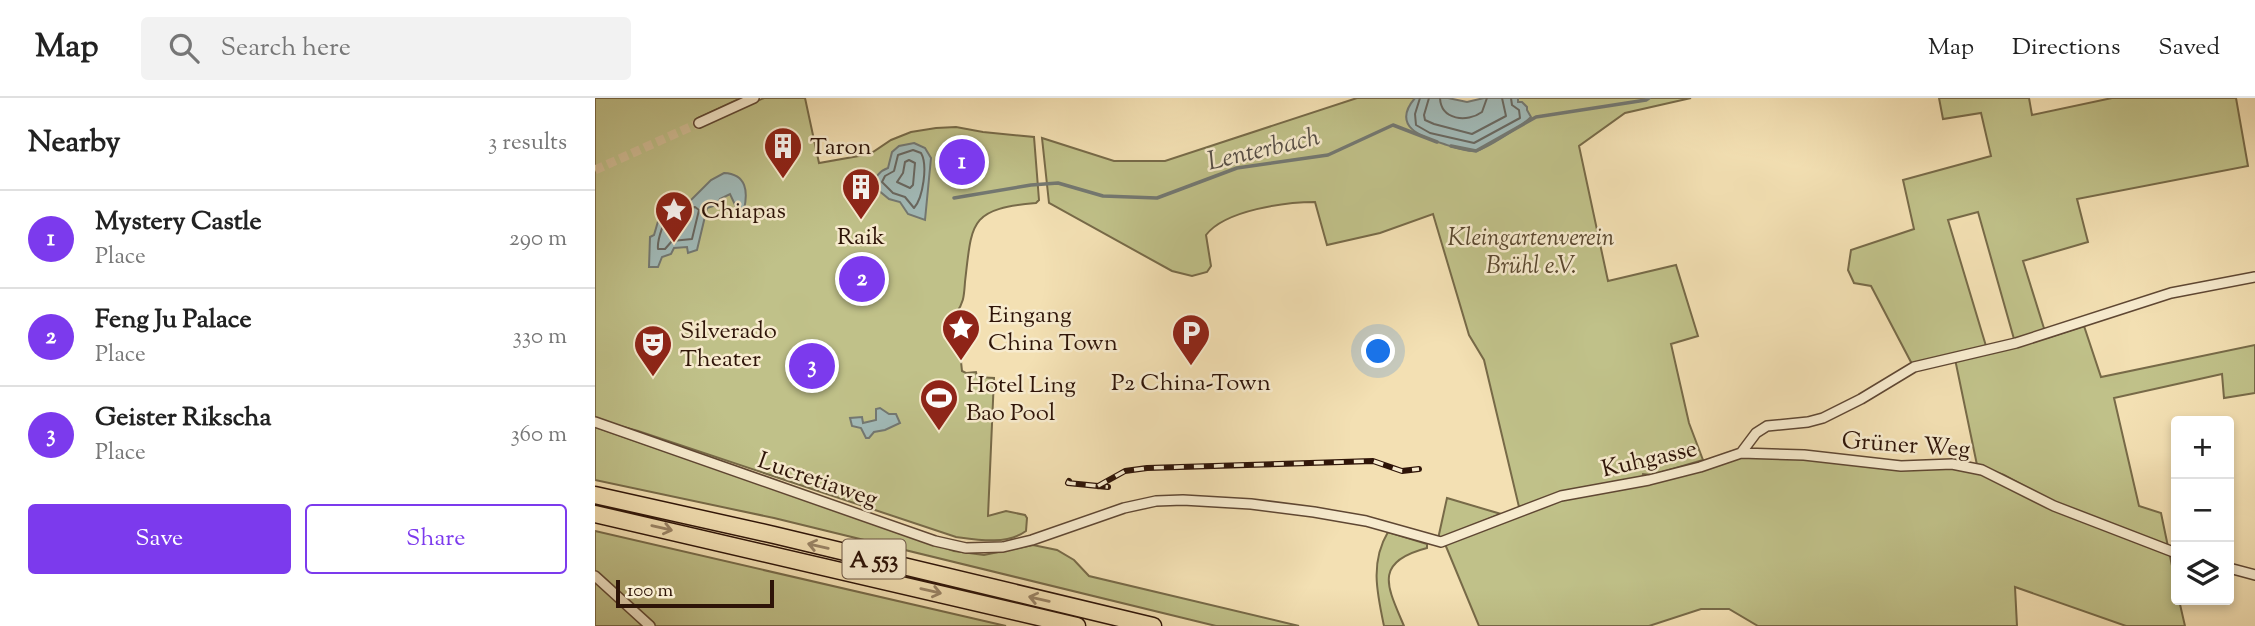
<!DOCTYPE html>
<meta charset="utf-8">
<style>
body{margin:0;font-family:"Sorts Mill Goudy",serif;background:#f2f2f2;color:#222}
.controls{position:absolute;right:21px;bottom:21px;display:grid;overflow:hidden;border-radius:7px;box-shadow:0 4px 10px #0003}
.controls button{width:63px;height:63px;display:grid;place-items:center;padding:0;border:0;border-bottom:2px solid #e0e0e0;background:#fff;color:#222;font:35px sans-serif}
.scale{position:absolute;left:21px;bottom:18px;width:158px;box-sizing:border-box;padding-left:7px;border:4px solid #2e1408;border-top:0;font-size:19px;line-height:24px;white-space:nowrap;color:#2e1408;-webkit-text-stroke:5px #f7ebce;paint-order:stroke}
.you{position:absolute;left:784px;top:254px;width:24px;height:24px;margin:-18px;border:5px solid #fff;border-radius:50%;background:#1a73e8;box-shadow:0 0 0 10px #1a73e833}
.badge{display:grid;place-items:center;width:46px;height:46px;border-radius:50%;background:#7c3aed;color:#fff;font-size:23px;font-weight:700}
.pin{position:absolute;translate:-50% -50%;border:4px solid #fff;box-shadow:0 2px 7px #0006}
.list{margin:0;padding:0;list-style:none}
h2{display:flex;justify-content:space-between;align-items:center;height:91px;margin:0;padding:0 28px;font-size:30px}
h2 small{font-size:23px;font-weight:400;color:#767676}
.list li{display:grid;grid-template-columns:46px 1fr auto;gap:21px;align-items:center;box-sizing:border-box;height:98px;padding:0 28px;border-top:2px solid #e0e0e0}
.list b{display:block;font-size:26px;white-space:nowrap}
.list p{margin:0;font-size:23px;white-space:nowrap;color:#767676}
.list em{font-size:23px;font-style:normal;color:#767676}
.actions{display:flex;gap:14px;padding:21px 28px}
.actions a{flex:1;padding:16px 0;border:2px solid #7c3aed;border-radius:7px;text-align:center;font-size:24px;color:#7c3aed}
.actions .main{background:#7c3aed;color:#fff}
.icon{flex:none;width:38px;height:38px;fill:none;stroke:currentColor;stroke-width:2;stroke-linecap:round;stroke-linejoin:round}
.map{position:relative;flex:none;width:1660px;height:528px;overflow:hidden}
header{display:flex;align-items:center;gap:42px;box-sizing:border-box;height:98px;padding:0 35px;background:#fff;border-bottom:2px solid #e0e0e0}
header strong{font-size:33px}
nav{display:flex;gap:38px;margin-inline-start:auto;font-size:24px}
.search{width:490px;height:63px;background:#f2f2f2;display:flex;align-items:center;gap:18px;box-sizing:border-box;padding:0 24px;border-radius:7px;color:#767676;font-size:26px}
main{display:flex}
aside{flex:1;background:#fff}
.map>svg:first-child{display:block}
.green{fill:#c0c189;stroke:#776a48;stroke-width:2}
.water{fill:#a1bab8;stroke:#737872;stroke-width:2}
.lines{fill:none;stroke-linecap:round;stroke-linejoin:round}
.shore{stroke:#686760;stroke-width:2}
.stream{stroke:#737872;stroke-width:3.5}
.street-tunnel{stroke:#d5c199;stroke-width:9;stroke-dasharray:9 4.5;stroke-linecap:butt}
.street-casing{stroke:#5f4733;stroke-width:12}
.highway-casing{stroke:#2e1408;stroke-width:19}
.street{stroke:#f7ebce;stroke-width:9}
.highway{stroke:#f3e0b3;stroke-width:16}
.rail-casing{stroke:#2e1408;stroke-width:6}
.rail{stroke:#f7ebce;stroke-width:3.5;stroke-dasharray:10;stroke-linecap:butt}
.oneway{stroke:#9a8466}
.labels{text-anchor:middle;stroke-width:5;stroke-linejoin:round;paint-order:stroke}
.shield{fill:#f7ebce;stroke:#6a5443;stroke-width:2}
.shield-label{font-size:23px;font-weight:bold;fill:#2e1408}
.poi-label{font-size:24px;fill:#2e1408;stroke:#f7ebce;text-anchor:start}
.park-label{font-size:24px;font-style:italic;fill:#5a482f;stroke:#f7ebce}
.street-label{font-size:24px;fill:#2e1408;stroke:#f7ebce}
.water-label{font-size:26px;font-style:italic;fill:#564e46;stroke:#f7ebce}
</style>
<header>
<strong>Map</strong>
<div class="search"><svg class="icon" aria-label="search" viewBox="0 0 24 24"><circle cx="10" cy="10" r="6"/><path d="M15 15l6 6"/></svg>Search here</div>
<nav><a>Map</a><a>Directions</a><a>Saved</a></nav>
</header>
<main>
<aside>
<h2>Nearby<small>3 results</small></h2>
<ul class="list">
<li><span class="badge">1</span><div><b>Mystery Castle</b><p>Place</p></div><em>290 m</em></li>
<li><span class="badge">2</span><div><b>Feng Ju Palace</b><p>Place</p></div><em>330 m</em></li>
<li><span class="badge">3</span><div><b>Geister Rikscha</b><p>Place</p></div><em>360 m</em></li>
</ul>
<div class="actions"><a class="main">Save</a><a>Share</a></div>
</aside>
<div class="map">
<svg width="1660" height="528" viewBox="0 0 1660 528">
<rect width="100%" height="100%" fill="#f3e0b3"/>
<filter id="stains"><feTurbulence type="fractalNoise" baseFrequency=".00286" numOctaves="4"/><feColorMatrix values="0 0 0 0 .2 0 0 0 0 .09 0 0 0 0 .02 0 0 0 .5 -.17"/></filter>
<radialGradient id="worn" r=".72"><stop offset=".6" stop-color="#630" stop-opacity="0"/><stop offset="1" stop-color="#630" stop-opacity=".3"/></radialGradient>
<path class="green" d="M0,0h146l-43,20 4,8 62,-28h41l14,65 51,-9 21,-14 20,-8 25,-4 20,-1 27,5 51,5 5,63 -3,3c-67,6 -64,19 -71,79 -1,13 -1,21 -9,31l6,58 4,2 10,-1 1,5 17,1 -6,138 18,-5 19,4 2,3 -1,13c-19,14 -48,9 -70,6l-318,-106 -43,-12z
M762,0h58l-7,14 109,-10 1,-4h173l-66,15 -46,33 29,135 68,-16 22,71 -27,8 18,79 14,37 -51,15 -9,-1 -1,5 -71,11 -52,17 -35,-147 -15,-25 -36,-121 -53,19 -53,12 -12,-43c-29,0 -90,8 -109,33l5,31 -4,6 -15,4 -20,-5 -123,-68 -7,-65 72,23h51z
M1344,0h90l3,17 80,-17h124l12,68 -171,33 11,43 -65,19 24,77 37,-12 17,51 154,-32v48l-31,5 -2,-24 -108,24 25,108 22,7 15,72v15h3l6,26h-59l-111,-39 2,39h-259l-29,-17h-28l-52,17h-170l-34,-82 116,-44 181,-43h51l162,11 28,5 73,30 -52,-28 -27,-10 -22,-106 61,-13 -38,-134 -30,8 38,126 -74,18 -41,-78 -17,-3 -6,-13 3,-20 63,-21 -11,-49 88,-24 -10,-43 -38,6z
M0,329l359,124 30,4 49,-10 24,5 17,10 15,16 210,50h-83l-442,-108 -179,-38z
M852,400l54,16 -63,25z
M0,433l411,95h-411z
M793,434l39,12v4c-54,14 -40,38 -23,78h-20c-7,-33 -14,-64 4,-94z"/>
<path class="water" d="M820,0h33l19,4 17,-4h34v4h4l5,5v3l4,7c-8,8 -45,32 -55,34 -10,1 -23,-4 -32,-7 -23,-7 -53,-18 -29,-46z
M319,45l11,5 6,10 -6,62 -17,-6 -8,-12 -11,-3 -17,-14c4,-8 7,-14 16,-17l4,-16 7,-6z
M129,75c23,1 24,19 20,37l-7,-1 -7,-15 -10,5 -3,6 -10,3 -10,42 -9,3 -1,-6 -13,1 -3,6 -9,3 -4,10h-9l1,-30 4,-2 5,-17 10,-14 19,-1 23,-23z
M285,310l9,6h7l4,9 -15,7 -11,2 -5,6h-3l-5,-10 -9,-2 -2,-8 12,-1 1,6 13,-3v-11z"/>
<g class="lines">
<path class="shore" d="M825,0l-5,16 1,11 14,8 44,10 46,-25 -1,-8 -7,-5 -1,-7
M834,0l-5,17 1,5 9,4 38,10 34,-18 -4,-18
M845,0c1,22 27,25 42,14l5,-14
M318,52l8,3c7,12 2,45 -7,55l-9,-11 -12,-4 -11,-11 3,-6 9,-5 4,-16z
M314,62l6,3 -2,22 -3,3 -13,-6 6,-9 2,-11z
M100,109l4,3 -7,29 -20,2 -7,8h-7c-1,-8 6,-32 14,-37 6,-4 16,-2 23,-5z"/>
<path class="stream" d="M856,48l25,5 60,-34 110,-17 3,-2
M359,100l77,-13 27,-2 45,13 54,2 80,-30 91,-13 65,-30 44,17"/>
<path class="street-tunnel" d="M0,72l104,-47"/>
<defs>
<path id="street" d="M104,25l55,-25
M0,324l340,119 31,7 37,-1 29,-7 92,-32 32,-7 27,-1 68,4 63,8 52,9 75,21 120,-46 88,-16 51,-13 41,-14 63,2 97,11 51,-2 30,6 72,36 122,47
M1146,355l15,-20 11,-7 41,-4 15,-4 38,-19 53,-32 102,-24 155,-50 84,-16
M1634,470l26,7
M0,478l55,50"/>
<path id="highway" d="M0,397l179,40 379,91
M0,416l482,112"/>
</defs>
<use href="#street" class="street-casing"/>
<use href="#highway" class="highway-casing"/>
<use href="#street" class="street"/>
<use href="#highway" class="highway"/>
<defs>
<path id="rail" d="M474,383l-1,2 40,4
M503,388l27,-15 22,-3 226,-7 29,10 17,-2"/>
</defs>
<use href="#rail" class="rail-casing"/>
<use href="#rail" class="rail"/>
</g>
<defs><path id="oneway-shaft" d="M-6 0H5M1.5-3L5.5 0L1.5 3" fill="none" stroke-width="1.6" stroke-linecap="round" stroke-linejoin="round" transform="scale(1.75)"/></defs>
<g class="oneway">
<use href="#oneway-shaft" transform="translate(67 430) rotate(13)"/>
<use href="#oneway-shaft" transform="translate(223 448) rotate(-167)"/>
<use href="#oneway-shaft" transform="translate(336 493) rotate(13)"/>
<use href="#oneway-shaft" transform="translate(444 501) rotate(-167)"/>
</g>
<defs>
<symbol id="building-pin" viewBox="-11 -11 22 30"><path d="M0 17L-7.5 6A9.5 9.5 0 1 1 7.5 6Z" fill="#8f2418" stroke="#f7ebce"/><path d="M-4-6H4V6H1V3H-1V6H-4ZM-2.5-4.3h1.7v1.8h-1.7ZM.8-4.3h1.7v1.8H.8ZM-2.5-1h1.7V.8h-1.7ZM.8-1h1.7V.8H.8Z" fill="#fff"/></symbol>
<symbol id="sight-pin" viewBox="-11 -11 22 30"><path d="M0 17L-7.5 6A9.5 9.5 0 1 1 7.5 6Z" fill="#8f2418" stroke="#f7ebce"/><path d="M0-6L1.8-2.2L6-1.7L2.9 1.2L3.7 5.4L0 3.3L-3.7 5.4L-2.9 1.2L-6-1.7L-1.8-2.2Z" fill="#fff"/></symbol>
<symbol id="parking-pin" viewBox="-11 -11 22 30"><path d="M0 17L-7.5 6A9.5 9.5 0 1 1 7.5 6Z" fill="#8f2418" stroke="#f7ebce"/><path d="M-3.5-5.5H1a3.5 3.5 0 0 1 0 7H-1V5.5H-3.5ZM-1-3.4V-.6H.8a1.4 1.4 0 0 0 0-2.8Z" fill="#fff"/></symbol>
<symbol id="theatre-pin" viewBox="-11 -11 22 30"><path d="M0 17L-7.5 6A9.5 9.5 0 1 1 7.5 6Z" fill="#8f2418" stroke="#f7ebce"/><path d="M-5-5.5Q0-4 5-5.5V0Q5 5 0 6Q-5 5-5 0ZM-3.3-2.5H-1v1.5H-3.3ZM1-2.5H3.3v1.5H1ZM-2.8 1Q0 5.5 2.8 1Z" fill="#fff"/></symbol>
<symbol id="stadium-pin" viewBox="-11 -11 22 30"><path d="M0 17L-7.5 6A9.5 9.5 0 1 1 7.5 6Z" fill="#8f2418" stroke="#f7ebce"/><path d="M0-5a6.5 5 0 1 0 0 10a6.5 5 0 1 0 0-10ZM-3.5-1.8h7v3.6h-7Z" fill="#fff"/></symbol>
</defs>
<g fill-rule="evenodd">
<use href="#building-pin" x="166" y="26" width="44" height="60"/>
<use href="#building-pin" x="244" y="67" width="44" height="60"/>
<use href="#sight-pin" x="57" y="90" width="44" height="60"/>
<use href="#sight-pin" x="344" y="208" width="44" height="60"/>
<use href="#parking-pin" x="574" y="213" width="44" height="60"/>
<use href="#theatre-pin" x="36" y="224" width="44" height="60"/>
<use href="#stadium-pin" x="322" y="278" width="44" height="60"/>
</g>
<g class="labels">
<rect class="shield" x="247.5" y="441.5" width="63" height="39" rx="5"/>
<g class="shield-label">
<text x="279" y="469">A 553</text>
</g>
<g class="poi-label">
<text x="215" y="56">Taron</text>
<text x="106" y="120">Chiapas</text>
<text x="266" y="146" text-anchor="middle">Raik</text>
<text x="393" y="224">Eingang<tspan x="393" dy="28">China Town</tspan></text>
<text x="85" y="240">Silverado<tspan x="85" dy="28">Theater</tspan></text>
<text x="596" y="292" text-anchor="middle">P2 China-Town</text>
<text x="371" y="294">Hotel Ling<tspan x="371" dy="28">Bao Pool</tspan></text>
</g>
<g class="park-label">
<text x="936" y="147">Kleingartenverein<tspan x="936" dy="28">Brühl e.V.</tspan></text>
</g>
<g class="street-label">
<text transform="translate(1311 346) rotate(4)" y="8">Grüner Weg</text>
<text transform="translate(1054 360) rotate(-13)" y="8">Kuhgasse</text>
<text transform="translate(223 381) rotate(19)" y="8">Lucretiaweg</text>
</g>
<g class="water-label">
<text transform="translate(668 50) rotate(-13)" y="9">Lenterbach</text>
</g>
</g>
<rect width="100%" height="100%" filter="url(#stains)"/>
<rect width="100%" height="100%" fill="url(#worn)"/>
</svg>
<div class="controls">
<button>+</button>
<button>−</button>
<button><svg class="icon" aria-label="layers" viewBox="0 0 24 24"><path d="M12 4l9 5-9 5-9-5zM3 14l9 5 9-5"/></svg></button>
</div>
<div class="scale">100 m</div>
<div class="you"></div>
<div class="pin badge" style="left:367px;top:64px">1</div>
<div class="pin badge" style="left:267px;top:181px">2</div>
<div class="pin badge" style="left:217px;top:268px">3</div>
</div>
</main>
